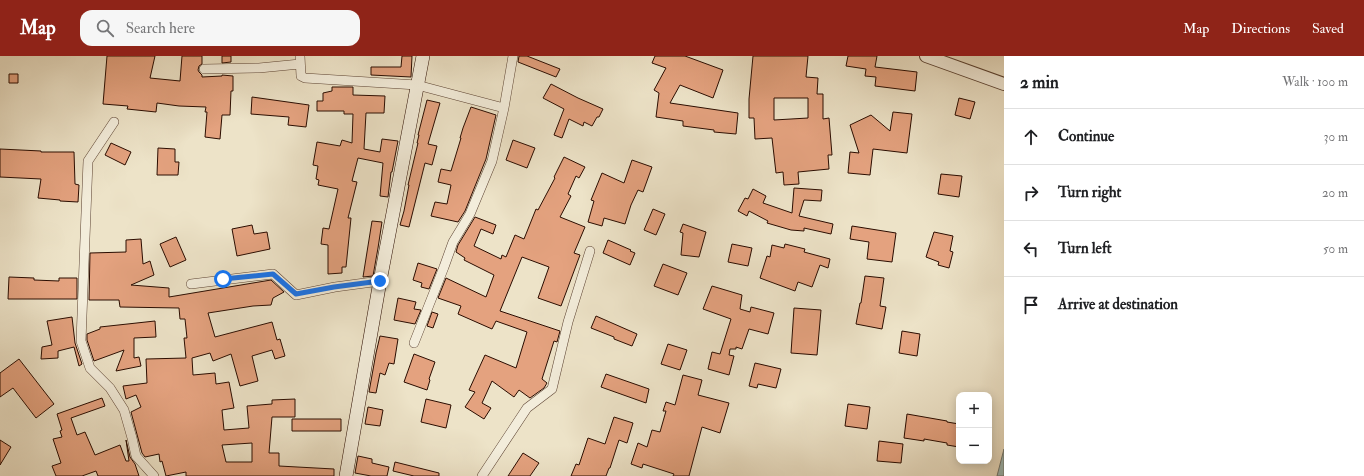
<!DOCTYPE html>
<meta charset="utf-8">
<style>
body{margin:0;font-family:"IM FELL Double Pica",serif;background:#f6f6f6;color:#202124}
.controls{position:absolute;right:12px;bottom:12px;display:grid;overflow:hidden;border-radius:8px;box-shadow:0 2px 10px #0003}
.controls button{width:36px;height:36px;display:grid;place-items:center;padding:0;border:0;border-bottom:1px solid #e0e0e0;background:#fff;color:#202124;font:20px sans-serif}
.stop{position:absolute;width:12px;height:12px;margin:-9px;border:3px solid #1a73e8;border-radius:50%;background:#fff}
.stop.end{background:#1a73e8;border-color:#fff;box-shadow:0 1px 4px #0008}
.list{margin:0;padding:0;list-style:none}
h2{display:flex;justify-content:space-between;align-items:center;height:52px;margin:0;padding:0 16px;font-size:17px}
h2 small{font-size:13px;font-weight:400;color:#757577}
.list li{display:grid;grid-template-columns:26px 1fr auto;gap:12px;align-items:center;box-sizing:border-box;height:56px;padding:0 16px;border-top:1px solid #e0e0e0}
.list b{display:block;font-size:15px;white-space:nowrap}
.list em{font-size:13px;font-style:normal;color:#757577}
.icon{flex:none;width:22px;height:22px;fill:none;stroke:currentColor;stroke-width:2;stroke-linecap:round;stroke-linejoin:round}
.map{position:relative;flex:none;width:1004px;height:420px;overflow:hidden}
header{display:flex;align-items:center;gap:24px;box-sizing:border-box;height:56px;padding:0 20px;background:#8f2418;color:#fff}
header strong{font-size:19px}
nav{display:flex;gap:22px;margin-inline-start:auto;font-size:14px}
.search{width:280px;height:36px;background:#f6f6f6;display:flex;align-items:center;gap:10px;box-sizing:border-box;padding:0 14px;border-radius:12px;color:#757577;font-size:15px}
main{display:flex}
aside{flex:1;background:#fff}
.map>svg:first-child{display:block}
.water{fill:#9bbdbd;stroke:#6e7671}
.building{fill:#e4a27f;stroke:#2a0c00;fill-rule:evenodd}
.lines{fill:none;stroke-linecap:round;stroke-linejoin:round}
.minor-casing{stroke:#5b4232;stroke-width:10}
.tertiary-casing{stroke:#5b4232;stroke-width:14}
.secondary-casing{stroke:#2a0c00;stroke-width:14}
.minor{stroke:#f3eddb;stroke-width:9}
.tertiary{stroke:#f3eddb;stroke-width:12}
.secondary{stroke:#f3eddb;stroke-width:13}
.route{stroke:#1a73e8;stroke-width:5}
</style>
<header>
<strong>Map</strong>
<div class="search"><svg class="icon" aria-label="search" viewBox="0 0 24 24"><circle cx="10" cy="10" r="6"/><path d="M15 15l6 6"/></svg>Search here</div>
<nav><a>Map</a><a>Directions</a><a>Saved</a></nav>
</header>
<main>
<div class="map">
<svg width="1004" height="420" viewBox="0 0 1004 420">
<rect width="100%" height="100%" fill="#ede3c8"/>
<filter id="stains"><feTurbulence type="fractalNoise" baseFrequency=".005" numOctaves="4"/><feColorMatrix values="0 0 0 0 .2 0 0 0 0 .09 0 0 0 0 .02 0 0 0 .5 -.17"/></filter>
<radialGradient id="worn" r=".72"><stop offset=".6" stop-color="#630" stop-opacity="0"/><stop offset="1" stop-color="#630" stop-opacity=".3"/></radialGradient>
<path class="water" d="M1004,393v27h-7z"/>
<path class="building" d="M107,0h48l-5,22 30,3 2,-25h20v8l-3,2 -1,4 1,2 3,3v2l20,-1v-1l11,1v15h-2l-1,24h-8l-2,24 -15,-2 2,-25h-2l1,-5 -27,-1 -22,-3 -1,9 -29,-3 1,-3 -25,-2z
M222,0h9v6l-9,1z
M402,0h10l-1,21 -40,-2v-8h30z
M519,0h8l33,13 -4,8 -38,-15z
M655,0h30l38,14 -10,28 -33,-13 -10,18 68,10 -2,21 -22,-2v-2l-31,-4v-5l-27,-4 3,-24 -5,-3 12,-22 -14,-5z
M753,0h55l-2,21 12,1 -1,16h6v25l6,-1 3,37h-4l1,14 -31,3 1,12 -15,1 -1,-13 -7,1 -4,-35 -17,1 -1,-21h-5v-19zM774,42h34v20l-34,2z
M848,0h29l-2,11 42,5 -2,19 -40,-5 1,-9 -11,-1 1,-7 -20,-3z
M9,18h9v9h-9z
M551,28l27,14 25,11 -4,8h-2l-5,9 -8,-4 -1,4 -14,-7 -7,19 -8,-3 10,-26 -21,-11z
M332,31h21v8l32,1 -1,17h-18l-2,36 16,3 2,-13 16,2 -6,31h-1l-3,25 -8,-1 3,-33 -25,-5 -6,23 5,1 -9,36h3l-5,49h-4v6l-14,1v-29l-7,-1 2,-16 6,1 9,-40 -20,-4 1,-5 -3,-1 2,-13 -5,-1 4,-23 23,4 2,-6 10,3 1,-29h-9v-3h-27v-10h6v-8l9,-2z
M252,41l57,8 -3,22 -18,-2 1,-8 -38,-3z
M959,42l16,4 -5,17 -15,-4z
M427,44l13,3 -12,41 9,2 -5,19 -7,-2 -16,64 -9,-2 4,-14 5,-26h-1l10,-42h-1l2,-8h-1z
M471,51l25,8 -10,44 -21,52 -7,11 -27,-6 4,-14 12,2 4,-19 -13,-3 3,-13 10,2 10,-33h-1l3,-10z
M893,56l19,2 -5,39 -34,-4 -3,26 -22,-2 2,-21 9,1 -9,-28 21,-10 19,16z
M513,84l22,8 -8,20 -21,-8z
M111,87l20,9 -6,13 -20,-10z
M158,92l17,1v13h4l-1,13h-21z
M0,93l41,2v1h33l1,32 4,1 -1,17 -18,-1v-1l-22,-2 3,-19 -41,-2z
M564,101l21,10 -6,11 -3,-2 -8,18 3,2 -11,21 25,10 -11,26 6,2 -19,51 -23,-8 11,-31 -27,-10 -22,54 60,20 -3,11 -3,-1 -12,38 5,4 -3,5 -14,10 -11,-8 -5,7 -22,-16 -10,22 9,5 -7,11 -19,-12 10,-15 -6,-2 16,-35 31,13 11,-36 -31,-11 -4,8 -34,-15 3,-8 -23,-8 8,-20 40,19 8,-22 -30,-15 1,-2 -9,-6 2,-7 17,-28 21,8 -3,9 -12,-5 -7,17 27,13 1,-4 4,2 9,-22 9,4 12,-30 2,1 17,-32 -1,-1z
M632,104l20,7 -9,25 -5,-2 -7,15 -6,19 -21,-6 -2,8 -14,-4 6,-21 -3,-1 11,-27 22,10z
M941,118l21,2 -3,21 -21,-3z
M794,132l28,2 -1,11 -17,-1 -5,16 34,8 -2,10 -27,-6v3l-13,-1 -24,-7 1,-2 -19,-10 -2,5 -9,-5 7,-13 3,1 5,-10 13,7 -3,7 29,10z
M653,153l12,5 -9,21 -12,-5z
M372,165l10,1 -4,26 -5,28 -10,1z
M683,168l23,8 -7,25 -18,-2 2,-22 -3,-1z
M252,169l2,9 13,-2 3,17 -33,7 -5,-27z
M852,170l44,7 -4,29 -25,-3 2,-17 -19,-3z
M934,176l19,4 -3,15 3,1 -4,16 -11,-3 1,-3 -13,-5z
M176,181l10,23 -16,7 -10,-23z
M141,183l2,25 7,-3 4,14 -23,10 38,3v9l102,-17 13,12 -11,6 -2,7 -18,1 -45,7 7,24 57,-15 5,18 3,-1 5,17 -10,3 -3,-9 -20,6 6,25 -18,5 -9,-32 -18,7 -3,-8 -18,5 1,17 22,-2 1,11 13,-2 5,26 -12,2 2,20 25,-2 -2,-22 25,-2v-4l23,-1v18h-23l-3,36h10v13l55,3v7h-148v-4l-20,4 -4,-15 -2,1 -1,-8 -14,3 -3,-4 -11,-41 10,-5 -5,-12 -10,4 -3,-13 24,-3 -1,-24 40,-1 -2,-20h3l-2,-19h-5l-1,-11 -59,-1 -1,-7h-30l1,-47 36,-1v-12zM252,387v19h-26l-4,-17z
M608,184l23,10 -1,1 5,2 -5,12 -27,-12z
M732,188l20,4 -4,18 -20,-4z
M785,188l20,5 -1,3 26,7 -2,9 -8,-3 -8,22 -14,-5 -3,9 -35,-13 7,-22 3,1 2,-12 12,3z
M418,207l19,6 -8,20 -8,-2 1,-4 -9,-3z
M663,208l24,9 -9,22 -24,-9z
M865,220l19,2 -4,28 6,1 -4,22 -26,-5 4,-21h1z
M9,221l25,1v2l25,1v-3h18v21h-69z
M712,230l30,9 -2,14 10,3 1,-5 23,6 -6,21 -19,-5 -7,20 -6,-2v2h-6l-1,6 5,1 -5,19 -21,-6 4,-17 8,2 11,-35 -28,-10z
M398,242l18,4 -2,7 7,1 -6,14 -21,-4z
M794,252l27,2 -4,45 -26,-2z
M432,256l6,2 -5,14 -6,-2z
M596,260l41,18 -5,12 -18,-7v-2l-23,-9z
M72,261l3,26 7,21 -3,2 -5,-19 -16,4v7l-17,1 1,-12 10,-2 -5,-24z
M155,265l1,16 -22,1v20l5,-1 2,9 -25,5 8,-21 -30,11 -7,-21v-6l13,-5v-2z
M902,275l18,3 -3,22 -18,-3z
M380,280l18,3 -4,25 -5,-1 -4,12 -5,-2 -4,20 -7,-1 7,-39z
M668,288l19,6 -7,20 -19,-6z
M414,298l21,8 -6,17 1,1 -3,10 -23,-8z
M19,303l35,45 -18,14 -23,-30 -13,9v-24z
M755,307l26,6 -5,19 -18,-4 -1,4 -8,-2z
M606,318l43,15 -3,14 -45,-16z
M683,319l19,5 -4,15 31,8 -9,30 -18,-6 -13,49h-16l1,-2 -31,-10 -1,4 -11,-4 7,-21 9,4 5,-17 8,2 6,-21h-3l3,-9 9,3z
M102,342l3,8 -34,12 6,17 8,-3 10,23 25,-10 6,16h3l-3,-21 4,17 5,7 4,12h-41l-2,-5 -14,5h-26l-4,-10 9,-3 -8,-24 9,-2 -2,-6 2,-1 -5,-16z
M426,343l25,6 -5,23 -25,-6z
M848,348l22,3 -3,22 -22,-3z
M368,351l15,3 -3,16 -15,-2z
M907,358l40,7v1l12,2v23l-12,-2v-2l-23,-4v2l-20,-3z
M614,361l19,6 -6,20 -8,-3 -9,28h-1l-3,8h-35l5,-12 3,1 9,-27 17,6z
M292,363h49v12h-49z
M0,384l11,7 -11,18z
M879,385l24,3 -2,19 -24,-2z
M523,397l16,10 -9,13h-22z
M358,400l14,3v4l17,4 -2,9h-16l-16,-3z
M395,406l44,11v3h-25l-21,-5z"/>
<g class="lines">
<defs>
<path id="minor" d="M300,0l1,20 4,2 112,7 87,23
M204,13l55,-1 41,-4
M114,66l-26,39 -7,180 9,27 20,20 14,22 8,28 4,18 18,20
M191,228l82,-10 23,21 39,-8 45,-6
M414,287l30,-76 9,-25 17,-28 22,-53 12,-53 9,-52
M482,420l45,-68 25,-19 16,-67 22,-71"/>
<path id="tertiary" d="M926,0l78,28"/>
<path id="secondary" d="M346,420l34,-195 43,-225"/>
</defs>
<use href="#minor" class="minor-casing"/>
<use href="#tertiary" class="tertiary-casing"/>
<use href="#secondary" class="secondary-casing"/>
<use href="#minor" class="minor"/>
<use href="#tertiary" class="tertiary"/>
<use href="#secondary" class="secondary"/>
</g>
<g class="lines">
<path class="route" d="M223,223l50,-5 23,20 38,-7 46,-6"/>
</g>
<rect width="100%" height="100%" filter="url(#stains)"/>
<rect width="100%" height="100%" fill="url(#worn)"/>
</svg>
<div class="controls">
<button>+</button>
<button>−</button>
</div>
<div class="stop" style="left:223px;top:223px"></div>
<div class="stop end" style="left:380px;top:225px"></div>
</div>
<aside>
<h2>2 min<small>Walk · 100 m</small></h2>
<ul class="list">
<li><svg class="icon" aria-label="ahead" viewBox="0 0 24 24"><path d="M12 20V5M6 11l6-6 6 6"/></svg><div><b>Continue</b></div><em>30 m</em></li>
<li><svg class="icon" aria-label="right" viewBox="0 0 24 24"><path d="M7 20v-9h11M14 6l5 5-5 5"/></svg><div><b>Turn right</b></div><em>20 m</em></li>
<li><svg class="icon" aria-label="left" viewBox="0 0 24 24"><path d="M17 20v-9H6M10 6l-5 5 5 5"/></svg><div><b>Turn left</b></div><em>50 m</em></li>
<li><svg class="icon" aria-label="arrive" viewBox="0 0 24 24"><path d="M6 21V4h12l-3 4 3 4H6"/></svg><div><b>Arrive at destination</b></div></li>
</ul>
</aside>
</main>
